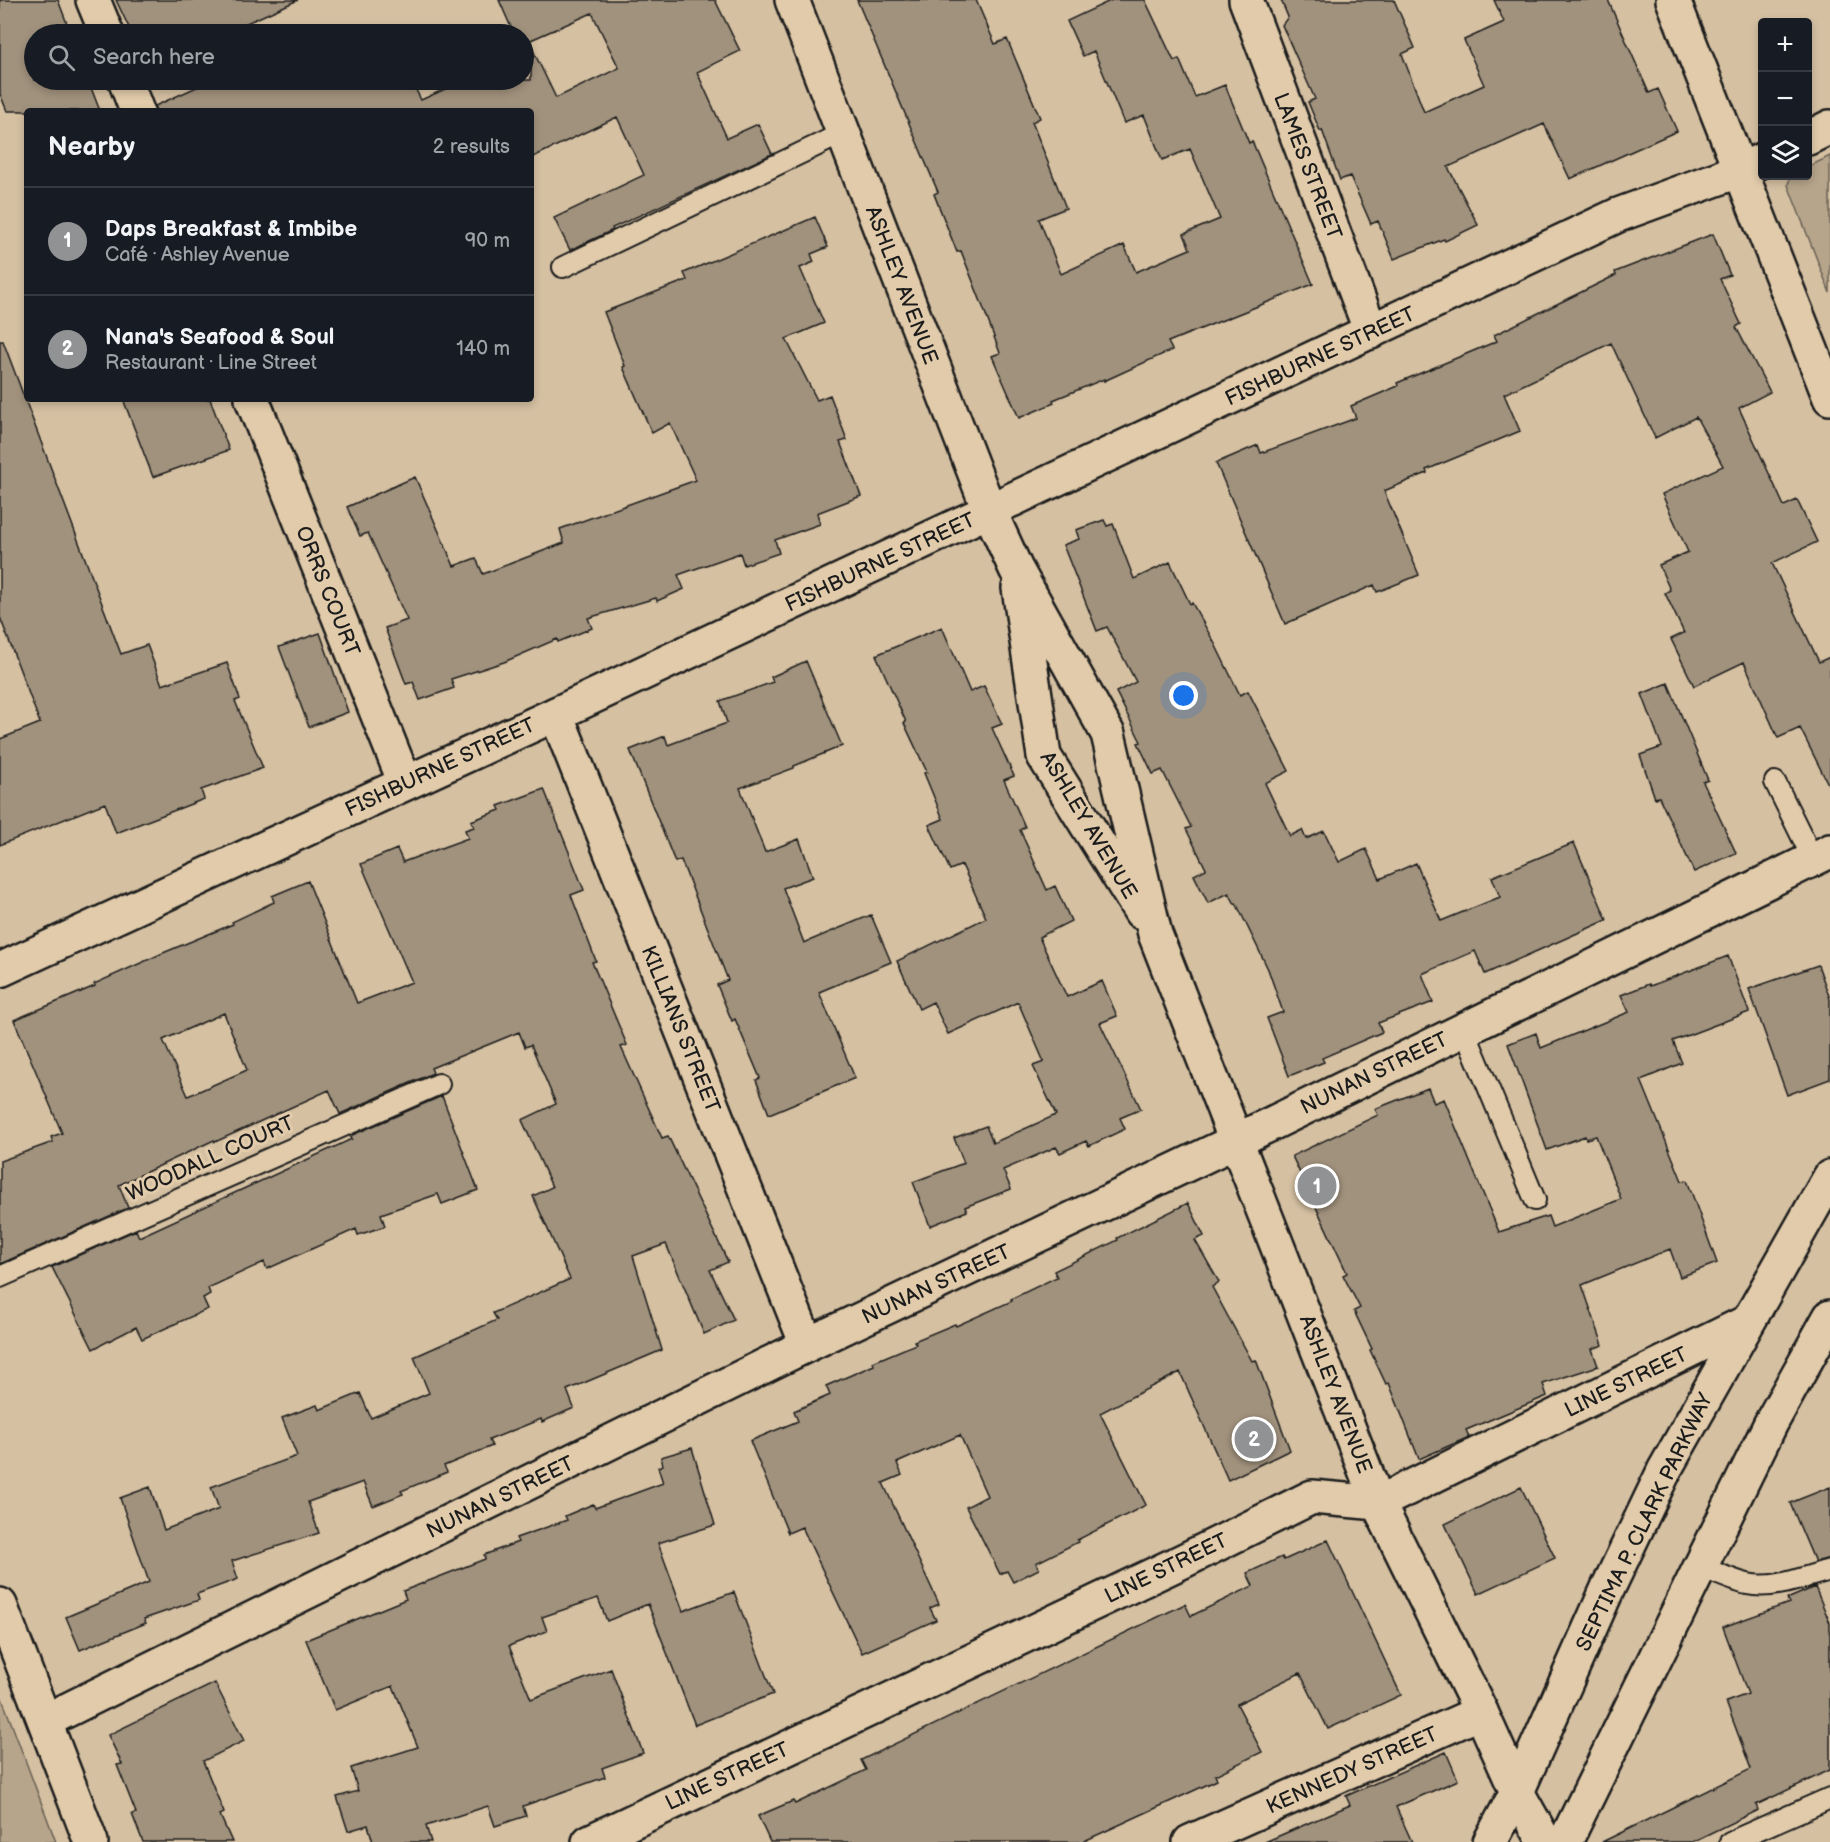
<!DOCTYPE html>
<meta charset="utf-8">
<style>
body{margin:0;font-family:"Balsamiq Sans",sans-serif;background:#20242c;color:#f1f3f6}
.controls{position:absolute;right:18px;top:18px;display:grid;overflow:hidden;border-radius:6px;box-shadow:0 3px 9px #0003}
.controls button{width:54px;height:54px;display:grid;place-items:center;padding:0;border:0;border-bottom:2px solid #363941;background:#171b24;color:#f1f3f6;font:30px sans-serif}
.you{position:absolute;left:1184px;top:696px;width:21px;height:21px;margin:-15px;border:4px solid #fff;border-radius:50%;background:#1a73e8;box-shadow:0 0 0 9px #1a73e833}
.badge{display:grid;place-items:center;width:39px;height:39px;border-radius:50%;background:#919294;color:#fff;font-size:20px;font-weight:700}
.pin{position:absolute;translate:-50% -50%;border:3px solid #fff;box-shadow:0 2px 6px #0006}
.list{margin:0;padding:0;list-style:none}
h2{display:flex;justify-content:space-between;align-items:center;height:78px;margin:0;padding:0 24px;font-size:26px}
h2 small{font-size:20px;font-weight:400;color:#9ea1a6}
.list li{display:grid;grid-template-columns:39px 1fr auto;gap:18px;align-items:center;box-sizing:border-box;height:108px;padding:0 24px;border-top:2px solid #363941}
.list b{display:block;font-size:22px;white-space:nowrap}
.list p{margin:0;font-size:20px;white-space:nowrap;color:#9ea1a6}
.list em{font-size:20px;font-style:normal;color:#9ea1a6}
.icon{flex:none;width:33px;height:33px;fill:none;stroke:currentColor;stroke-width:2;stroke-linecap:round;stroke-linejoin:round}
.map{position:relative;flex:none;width:1830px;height:1842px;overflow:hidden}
.search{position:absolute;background:#171b24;box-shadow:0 3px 9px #0003;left:24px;top:24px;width:510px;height:66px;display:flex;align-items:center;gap:15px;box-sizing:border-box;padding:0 21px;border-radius:33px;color:#9ea1a6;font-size:22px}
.panel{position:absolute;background:#171b24;box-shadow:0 3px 9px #0003;left:24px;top:108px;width:510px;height:294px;border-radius:6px}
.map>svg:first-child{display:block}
.green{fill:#b6a58b;stroke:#696054;stroke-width:1.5}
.building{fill:#a1927d;stroke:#1c1c1c;stroke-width:1.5;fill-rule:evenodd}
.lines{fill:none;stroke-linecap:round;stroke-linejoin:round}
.service-casing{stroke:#1c1c1c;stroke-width:24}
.minor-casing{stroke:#1c1c1c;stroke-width:38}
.tertiary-casing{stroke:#1c1c1c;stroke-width:38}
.secondary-casing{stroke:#1c1c1c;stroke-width:38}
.trunk-casing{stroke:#1c1c1c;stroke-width:38}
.service{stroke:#e1cbaa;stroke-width:20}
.minor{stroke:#e1cbaa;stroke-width:33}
.tertiary{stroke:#e1cbaa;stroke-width:33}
.secondary{stroke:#e1cbaa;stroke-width:33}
.trunk{stroke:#e1cbaa;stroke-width:33}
.labels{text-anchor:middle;stroke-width:6;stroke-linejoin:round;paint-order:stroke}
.street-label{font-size:21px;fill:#1c1c1c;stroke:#e1cbaa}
</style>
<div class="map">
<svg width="1830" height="1842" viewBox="0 0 1830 1842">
<rect width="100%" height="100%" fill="#d5c0a2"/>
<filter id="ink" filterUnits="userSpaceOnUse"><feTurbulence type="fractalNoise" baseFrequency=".0167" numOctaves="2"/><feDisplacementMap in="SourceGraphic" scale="12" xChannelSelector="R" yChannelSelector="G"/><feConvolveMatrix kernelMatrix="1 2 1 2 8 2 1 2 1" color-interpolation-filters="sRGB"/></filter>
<g filter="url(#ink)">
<path class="green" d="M1830,156v137l-42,-108 2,-9h18v-9z
M0,1693l56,149h-56z"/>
<path class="building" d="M0,0h58l13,34h-37v46h54l12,31h-93l-7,-17z
M116,0h182l-76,34h-90z
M499,0h216l25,51 -43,21 30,66 31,-14 14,30 -160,74 1,2 -43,20 -16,-32 90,-43 -27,-58 -86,41v-47h-376v-5l57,-26h199l10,20 44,-20h66v-34l25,52 63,-30 -27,-55 -68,30v-9h-10z
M857,0h119l19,44 12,-5 33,79 -8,4 34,86 -27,11 22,55 63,-29 12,27 54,-23 -6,-15 36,-15 -30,-70 -28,11 -18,-45 -20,8 -30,-72 -11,5 -16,-35 45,-21h33l29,61 5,-2 16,38 30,-12 24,58 3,-2 61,143 -145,58 4,8 -68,31v-2l-51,21 1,3 -35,15 -27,-62 8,-3 -17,-46 -22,-56 -4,1 -23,-58 4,-2z
M1281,0h113l21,48 -13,6 22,58 60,-27 -20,-45 40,-18 -10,-22h114l41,93 9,-4 19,42 -107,48 -26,-55 -96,43 30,58 -33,16 -1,-2 -50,20 -16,-38 -7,3 -21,-48 -10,4 -18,-50 -2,1 -12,-29 7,-3 -33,-74 6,-8z
M815,217l13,30 -17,7 3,8 -14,6 24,55 -38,16 31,61 13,-5 17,45 -7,2 21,54 -44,17 3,11 -45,16 4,13 -35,12 -4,-12 -62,22 6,14 -27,12 -1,-3 -68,20 4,10 -34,14 -1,-3 -53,23 -53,17 3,9 -34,12 -7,-18 -7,2 -21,-56 22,-8 -39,-87 -8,3 -13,-29 68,-30 39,89 22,-8 7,16 81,-31 -4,-14 136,-49 -26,-57 -18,10 -29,-66 2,-1 -21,-54 83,-32 -3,-7z
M1713,234l17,41 -10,4 21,45 -5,3 34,65 -31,16 45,98 13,-6 20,42 -45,21 47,99 11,-5v131l-30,-60 -22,10 -34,-76 -50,24 -23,-47 13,-6 -19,-40 5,-3 -11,-25 29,-13 -26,-58 61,-28 -27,-49 -41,21 -44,-95 -107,51 16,37 -94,39 1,3 -43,18 35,84 -42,17 -3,-7 -89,39 -69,-161 42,-18 3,8 95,-35 -5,-12 47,-20 -1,-3 100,-42 -3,-6 122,-60 -1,-3z
M0,341h3l118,313 26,-9 15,40 65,-22 13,36 -5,2 28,67 -62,22 3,9 -88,34 -11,-30 -105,42v-106l40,-16 -40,-106z
M123,399h87l19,51 -76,27z
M1104,520l3,6 6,-2 21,55 36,-17 20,42 2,-1 23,41 25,51 8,-4 41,80 -24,12 25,53 12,-6 4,9 18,-8 15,31 27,-13 14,30 36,-16 25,58 59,-24 -8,-20 82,-34 33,77 -122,54 -10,-23 -53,23 11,28 -55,21 4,9 -60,26 2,4 -35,14 -22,-58 16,-6 -15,-43 -32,-66 -1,1 -6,-11 -21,10 -14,-28 12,-6 -20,-40 5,-2 -29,-57 -9,4 -15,-31 3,-1 -25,-50 20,-10 -29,-55 -10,4 -34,-86 16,-6 -3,-9z
M942,627l28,65 14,-6 18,38 -10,4 22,48 -10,4 21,47 -5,3 27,60 8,-4 16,35 -32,16 28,60 35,-16 15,35 -17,7 41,86 -21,9 5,11 -36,17 -3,-5 -26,12 -4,-6 -53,23 8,19 -46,18 2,4 -37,15 -17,-44 51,-19 -10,-25 32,-12 7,17 63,-28 -23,-49 11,-4 -26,-60 -70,32 -15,-32 -14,7 -22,-48 89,-43 -24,-53 -12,5 -21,-45 14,-6 -19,-46 3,-1 -23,-49 2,-1 -30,-67z
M320,633l28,79 -39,15 -30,-80z
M806,661l36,85 -48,20v2l-54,20 25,64 34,-13 14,38 -30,11 21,55 67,-28 20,47 -72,30 36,86 -86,36 -13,-34 4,-2 -25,-59 -3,2 -15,-36 11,-5 -47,-120 -6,2 -45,-112 35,-14 3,9 59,-22 -7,-22 53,-19 -2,-5z
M1668,683l40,97 -5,2 33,71 -42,19 -35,-75 -4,1 -15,-43 22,-8 -20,-53z
M544,789l40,101 -13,5 25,66 -4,1 35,83 -6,2 41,91 6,-2 60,126 -18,8 24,50 -30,14 -38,-90 -33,12 29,94 -95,40 7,18 -32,14 -1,-3 -52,21 3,6 -48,20 3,6 -46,19 2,3 -30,12 -10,-24 -55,20 11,31 -87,28 6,18 -41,15 2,6 -55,19 2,4 -66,27 -14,-33 83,-35 -29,-84 30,-11 14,43 55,-21 -8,-22 86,-31 -15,-38 35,-13 2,5 41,-17 11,25 58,-25 -15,-36 83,-37 -4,-7 77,-34 -37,-83 19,-9 -30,-67 34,-16 -25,-59 -6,2 -6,-15 -88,36 2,5 -93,41 -11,-24 -114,52 -1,-2 -95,45 9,23 -128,56v-103l53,-19 -2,-5 11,-4 -48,-113 81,-34 -1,-2 69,-31 70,-29 -1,-2 42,-20 -2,-6 36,-15 49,122 55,-21 -51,-118 36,-15 6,13 65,-24 -3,-8 9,-3 -3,-6 29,-11 -2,-4zM224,1013l23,57 -59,26 -25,-56z
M1728,956l21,56 -76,29 9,22 -41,17 41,101 5,-1 30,83 -37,14 -10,-28 -88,36 21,60 -11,4 6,17 -55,18 4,12 -81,34 3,7 -50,22 -30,-76 -3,1 -16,-34 2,-1 -18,-38 6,-3 -17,-33 4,-2 -55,-117 86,-41 -3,-6 53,-21 6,15 10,-4 55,133 49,-16 4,11 69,-28 -25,-63 -10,3 -1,-3 -38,14 -39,-106 28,-11 5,15 88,-36 -8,-17 28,-11 1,2z
M1818,965l12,34v80l-43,16 -38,-106z
M442,1096l36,94 -36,14 -4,-10 -57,20 4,12 -27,9 -2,-6 -89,40 -3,-7 -56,26 2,6 -7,4 5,11 -66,30 -6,-12 -43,22 -41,-82 84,-37 3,7 213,-98 -2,-3z
M1188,1203l16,33 -9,4 24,42 -7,5 40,74 4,-1 34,90 -62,30 -48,-108 -80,41 46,92 -69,35 1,2 -42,21 3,6 -26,13 -6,-11 -7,3 -34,-67 21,-11 -27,-61 -63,28 5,12 -19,8 56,121 -9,4 6,12 -74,33 -60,-126 -14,6 -38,-92 48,-20 -4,-10 36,-16 -4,-9 48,-21 -1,-3 43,-18 -2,-3 41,-17 1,2 56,-25 -1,-2 46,-22 -3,-6 64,-31 -1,-2z
M692,1448l23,77 -57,18 25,68 51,-19 39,102 -78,31 -47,-121 -41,17 -9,-23 -56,19 5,14 -38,15 22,53 80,-30 32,84 -41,15 3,9 -82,29 3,10 -31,10 -7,-20 -62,20 5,16h-58l-5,-17 -20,6 -11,-34 21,-6 -7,-23 67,-21 -25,-61 -58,24 -29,-70 100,-41 -3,-8 82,-32 -1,-4 34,-13 -2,-4 51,-18 -2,-4 28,-12 2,4 68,-25 -5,-16 5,-2 -2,-8z
M1521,1487l34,71 -77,36 -33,-70z
M1830,1487v71l-15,4 -25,-59z
M1328,1540l73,155 -73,34 -28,-56 -63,31 25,48 -47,23 2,5 -135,62h-312l-12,-26 35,-15 2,3 71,-34 -5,-10 324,-156 6,12 62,-30 -6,-13 35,-16 2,3z
M1815,1587l15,36v147l-74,35 2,5 -66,32h-90l149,-73 -25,-67 22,-8 -25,-67 66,-24 -2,-4z
M215,1683l29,58 -41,20 21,52 -4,2 12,27h-89l-11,-28 4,-1 -19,-48 5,-1 -14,-29z
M1446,1752l12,28 -62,27 16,35h-147l85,-37 -4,-9z"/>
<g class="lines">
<defs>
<path id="service" d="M563,267l280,-134
M1775,782l38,77
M1464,1029l71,171
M0,1277l439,-193
M1699,1566c15,6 32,14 48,18 28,6 57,-7 83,-14
M1730,1842l100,-44"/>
<path id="minor" d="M93,0l14,34
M1246,0l125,332
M125,80l12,31
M252,399l153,384
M556,714l251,631
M45,1721l762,-376 429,-204 594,-290
M589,1842l596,-282 127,-63 66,6 369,-181
M1190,1842l291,-130"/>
<path id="tertiary" d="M792,0l197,510 27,59 92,165 47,200 223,569 103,209 36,80 28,50
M1808,138l22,-11
M1019,588l25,168 97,156
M0,970l556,-256 1062,-499 123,-45 21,-10
M0,1605l91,237"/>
<path id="secondary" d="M1673,0l157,398"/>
<path id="trunk" d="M1490,1842l27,-50 90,-202 58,-121 165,-292
M1565,1842l206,-419 59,-106"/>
</defs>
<use href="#service" class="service-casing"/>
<use href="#minor" class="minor-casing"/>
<use href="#tertiary" class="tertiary-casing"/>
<use href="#secondary" class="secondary-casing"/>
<use href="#trunk" class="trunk-casing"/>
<use href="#service" class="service"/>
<use href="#minor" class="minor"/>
<use href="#tertiary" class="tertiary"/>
<use href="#secondary" class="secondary"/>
<use href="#trunk" class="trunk"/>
</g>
</g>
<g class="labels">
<g class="street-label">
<text transform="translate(1308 166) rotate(69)" y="7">LAMES STREET</text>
<text transform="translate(902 285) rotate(69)" y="7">ASHLEY AVENUE</text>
<text transform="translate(1320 356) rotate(-25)" y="7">FISHBURNE STREET</text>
<text transform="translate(880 562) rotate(-25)" y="7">FISHBURNE STREET</text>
<text transform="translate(328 591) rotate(68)" y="7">ORRS COURT</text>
<text transform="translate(440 767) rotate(-25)" y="7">FISHBURNE STREET</text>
<text transform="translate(1089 825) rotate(59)" y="7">ASHLEY AVENUE</text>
<text transform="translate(681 1029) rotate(68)" y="7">KILLIANS STREET</text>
<text transform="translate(1374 1073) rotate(-26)" y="7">NUNAN STREET</text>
<text transform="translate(210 1158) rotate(-24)" y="7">WOODALL COURT</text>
<text transform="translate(936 1284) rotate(-25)" y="7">NUNAN STREET</text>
<text transform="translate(1626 1382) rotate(-26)" y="7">LINE STREET</text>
<text transform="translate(1336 1394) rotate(69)" y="7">ASHLEY AVENUE</text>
<text transform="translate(500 1497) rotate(-26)" y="7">NUNAN STREET</text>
<text transform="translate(1644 1522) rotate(-64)" y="7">SEPTIMA P. CLARK PARKWAY</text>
<text transform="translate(1166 1568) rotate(-26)" y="7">LINE STREET</text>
<text transform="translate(1352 1770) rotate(-24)" y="7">KENNEDY STREET</text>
<text transform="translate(727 1776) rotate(-25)" y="7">LINE STREET</text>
</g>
</g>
</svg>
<div class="controls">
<button>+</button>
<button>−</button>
<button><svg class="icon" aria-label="layers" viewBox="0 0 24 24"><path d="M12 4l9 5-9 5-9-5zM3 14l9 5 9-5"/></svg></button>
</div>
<div class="you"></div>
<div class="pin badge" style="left:1317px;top:1186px">1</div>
<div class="pin badge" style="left:1254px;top:1439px">2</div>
<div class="search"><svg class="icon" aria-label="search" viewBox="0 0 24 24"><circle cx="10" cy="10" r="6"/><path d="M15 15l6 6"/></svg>Search here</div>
<section class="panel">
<h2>Nearby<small>2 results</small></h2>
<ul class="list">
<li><span class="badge">1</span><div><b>Daps Breakfast &amp; Imbibe</b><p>Café · Ashley Avenue</p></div><em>90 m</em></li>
<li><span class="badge">2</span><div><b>Nana's Seafood &amp; Soul</b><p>Restaurant · Line Street</p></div><em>140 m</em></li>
</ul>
</section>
</div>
